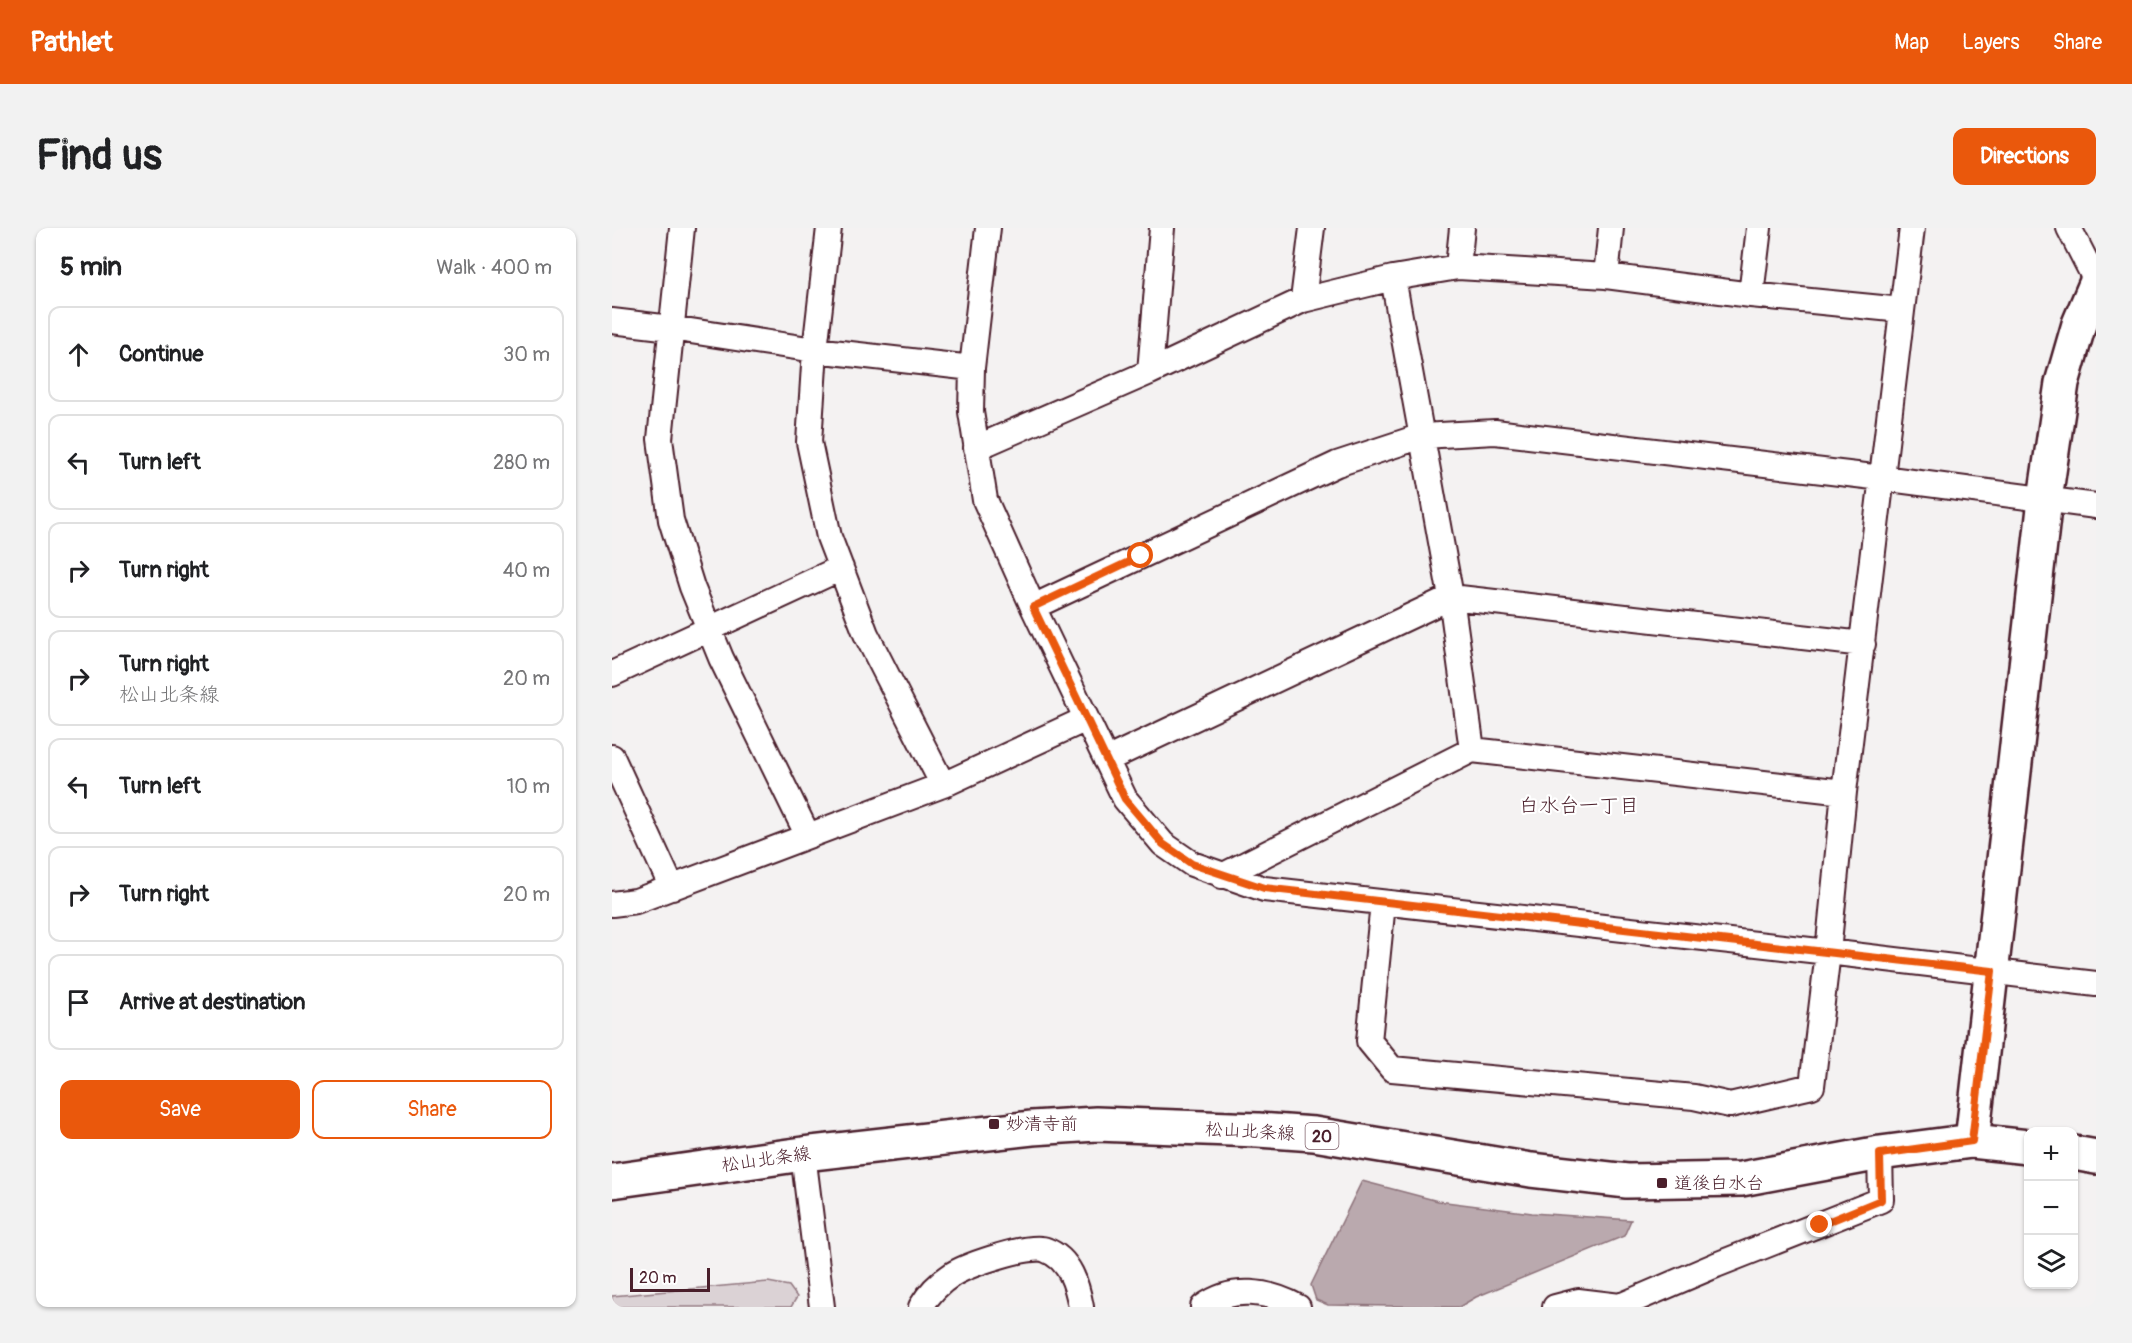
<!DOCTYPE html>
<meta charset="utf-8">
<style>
body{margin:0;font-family:Pangolin,"Klee One",sans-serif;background:#f2f2f2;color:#202124}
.controls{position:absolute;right:18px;bottom:18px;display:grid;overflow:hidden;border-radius:12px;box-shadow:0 2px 4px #0004}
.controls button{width:54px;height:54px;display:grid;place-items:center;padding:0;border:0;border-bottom:2px solid #e0e0e0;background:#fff;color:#202124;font:30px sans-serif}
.scale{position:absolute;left:18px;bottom:15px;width:80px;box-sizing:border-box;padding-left:6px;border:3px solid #4a1f2b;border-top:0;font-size:16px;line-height:21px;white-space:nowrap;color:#4a1f2b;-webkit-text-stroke:4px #fff;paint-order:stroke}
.stop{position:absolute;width:18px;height:18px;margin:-14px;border:4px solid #ea580c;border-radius:50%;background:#fff}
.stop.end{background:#ea580c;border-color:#fff;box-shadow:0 2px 6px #0008}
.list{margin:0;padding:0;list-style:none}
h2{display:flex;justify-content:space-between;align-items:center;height:78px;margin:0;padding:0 24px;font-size:26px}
h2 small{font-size:20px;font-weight:400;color:#757577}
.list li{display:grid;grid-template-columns:39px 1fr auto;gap:18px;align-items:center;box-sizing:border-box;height:96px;margin:0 12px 12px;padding:0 12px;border:2px solid #e0e0e0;border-radius:12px}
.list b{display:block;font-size:22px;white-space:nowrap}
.list p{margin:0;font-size:20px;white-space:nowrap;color:#757577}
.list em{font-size:20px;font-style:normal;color:#757577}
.actions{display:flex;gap:12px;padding:18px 24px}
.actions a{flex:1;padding:14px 0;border:2px solid #ea580c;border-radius:12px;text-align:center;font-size:21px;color:#ea580c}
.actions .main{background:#ea580c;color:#fff}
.icon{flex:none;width:33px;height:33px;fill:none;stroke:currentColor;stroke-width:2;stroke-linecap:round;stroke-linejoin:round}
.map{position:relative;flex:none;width:1484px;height:1079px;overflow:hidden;border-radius:12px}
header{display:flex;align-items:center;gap:36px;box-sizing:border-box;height:84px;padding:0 30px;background:#ea580c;color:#fff}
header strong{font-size:28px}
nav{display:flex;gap:33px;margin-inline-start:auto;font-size:21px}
.intro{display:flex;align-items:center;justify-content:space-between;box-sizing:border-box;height:144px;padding:0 36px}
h1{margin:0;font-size:42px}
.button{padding:15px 27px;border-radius:12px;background:#ea580c;color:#fff;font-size:21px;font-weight:700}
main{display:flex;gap:36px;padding:0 36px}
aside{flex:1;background:#fff;border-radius:12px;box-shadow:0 2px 4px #0004}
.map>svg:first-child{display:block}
.green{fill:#dbd2d5;stroke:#927880;stroke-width:1.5}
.water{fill:#baa9ae;stroke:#8d727a;stroke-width:1.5}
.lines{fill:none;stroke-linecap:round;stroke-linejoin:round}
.street-casing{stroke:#4a1f2b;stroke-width:28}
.secondary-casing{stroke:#4a1f2b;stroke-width:38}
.primary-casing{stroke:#4a1f2b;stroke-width:38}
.street{stroke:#fff;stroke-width:24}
.secondary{stroke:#fff;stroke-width:33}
.primary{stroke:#fff;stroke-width:33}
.route{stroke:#ea580c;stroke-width:8}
.poi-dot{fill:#4a1f2b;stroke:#fff;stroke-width:2}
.labels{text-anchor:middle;stroke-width:4.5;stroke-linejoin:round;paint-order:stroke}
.shield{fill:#fff;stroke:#80626b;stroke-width:1.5}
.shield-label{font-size:16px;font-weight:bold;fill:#4a1f2b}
.poi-label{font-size:18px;fill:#4a1f2b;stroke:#fff;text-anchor:start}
.street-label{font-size:18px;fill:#4a1f2b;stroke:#fff}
.neighbourhood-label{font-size:20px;fill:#4a1f2b;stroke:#fff}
</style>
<header>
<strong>Pathlet</strong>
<nav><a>Map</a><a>Layers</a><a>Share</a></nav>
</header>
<div class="intro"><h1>Find us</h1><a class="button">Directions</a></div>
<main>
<aside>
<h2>5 min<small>Walk · 400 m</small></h2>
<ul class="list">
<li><svg class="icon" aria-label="ahead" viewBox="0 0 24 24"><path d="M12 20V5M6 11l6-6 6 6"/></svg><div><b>Continue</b></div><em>30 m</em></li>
<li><svg class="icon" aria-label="left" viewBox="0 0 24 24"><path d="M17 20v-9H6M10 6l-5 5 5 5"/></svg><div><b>Turn left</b></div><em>280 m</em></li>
<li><svg class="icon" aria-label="right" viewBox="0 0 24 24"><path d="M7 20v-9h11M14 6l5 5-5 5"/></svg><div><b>Turn right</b></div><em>40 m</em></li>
<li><svg class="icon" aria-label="right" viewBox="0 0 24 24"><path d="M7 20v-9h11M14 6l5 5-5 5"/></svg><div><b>Turn right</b><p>松山北条線</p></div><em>20 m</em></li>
<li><svg class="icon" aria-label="left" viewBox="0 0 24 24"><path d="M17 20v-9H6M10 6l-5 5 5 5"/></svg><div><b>Turn left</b></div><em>10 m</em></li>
<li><svg class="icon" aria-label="right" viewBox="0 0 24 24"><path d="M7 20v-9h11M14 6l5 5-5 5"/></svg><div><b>Turn right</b></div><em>20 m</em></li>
<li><svg class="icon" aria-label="arrive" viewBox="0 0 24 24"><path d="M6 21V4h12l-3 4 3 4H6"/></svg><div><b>Arrive at destination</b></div></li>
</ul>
<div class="actions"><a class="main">Save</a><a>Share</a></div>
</aside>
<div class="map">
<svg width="1484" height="1079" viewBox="0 0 1484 1079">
<rect width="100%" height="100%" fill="#f4f2f2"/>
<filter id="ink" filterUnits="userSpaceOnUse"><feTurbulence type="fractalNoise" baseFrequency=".0167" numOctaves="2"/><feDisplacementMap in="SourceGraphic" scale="12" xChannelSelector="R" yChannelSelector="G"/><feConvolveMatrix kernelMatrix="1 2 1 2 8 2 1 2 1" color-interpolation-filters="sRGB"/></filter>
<g filter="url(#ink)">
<path class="green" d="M156,1054l21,4 8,11 -6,10h-179v-11z"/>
<path class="water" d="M750,953l76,20 94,12 99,7 -7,16 -148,61 -17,10 -131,-2 -12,-5 -5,-15z"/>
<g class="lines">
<defs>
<path id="street" d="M70,0l-22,211 11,81 21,67 29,71 87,178
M217,0l-14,122 -6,92 20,95 37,97 77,151
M376,0l-16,140 -1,44 14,88 48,107 92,192 38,45 29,20 72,25 564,63 268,32
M1457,0l27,53
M846,39l4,-39
M994,48l5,-48
M781,50l58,319 21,153
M1139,67l8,-67
M691,72l9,-72
M0,93l59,7 144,22 157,18
M538,144l12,-144
M364,220l174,-76 153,-72 90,-22 65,-11 148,9 145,19 151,15
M421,379l304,-143 85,-28 73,-4 387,46 214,28
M0,446l229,-106
M0,529l60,131
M494,532l345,-163 412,47
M610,648l250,-126 372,42
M771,675l-14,138 23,28 302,28 36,8 82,-19 16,-134 16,-160 68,-564
M0,676l24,-3 307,-116 143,-66
M191,926l19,153
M309,1079c8,-14 18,-24 32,-33 15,-9 78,-31 93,-24 24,9 31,35 35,57
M591,1079c29,-22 66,-16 95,0
M943,1079l23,-6 42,5 96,-41 165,-65 -1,-47"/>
<path id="secondary" d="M1360,913l73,-642 17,-116 17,-59 17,-40"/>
<path id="primary" d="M1462,925l22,4
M0,953l191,-27 229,-26 64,-4 162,6 56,4 217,36 96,11 114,-2 139,-26 92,-12 56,6"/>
</defs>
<use href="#street" class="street-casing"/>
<use href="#secondary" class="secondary-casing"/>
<use href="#primary" class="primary-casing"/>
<use href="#street" class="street"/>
<use href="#secondary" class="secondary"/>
<use href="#primary" class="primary"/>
</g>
</g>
<g class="lines" filter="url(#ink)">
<path class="route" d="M529,328l-108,51 92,192 38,45 29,20 72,24 728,83 -20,170 -92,13 1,46 -61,25"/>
</g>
<g class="poi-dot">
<rect x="376" y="890" width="12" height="12" rx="3"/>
<rect x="1044" y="949" width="12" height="12" rx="3"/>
</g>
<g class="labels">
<rect class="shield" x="693.5" y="895" width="33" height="26" rx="4.5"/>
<g class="shield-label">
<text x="710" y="914">20</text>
</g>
<g class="poi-label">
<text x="394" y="902">妙清寺前</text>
<text x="1062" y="961">道後白水台</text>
</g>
<g class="street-label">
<text transform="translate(638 903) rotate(3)" y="6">松山北条線</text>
<text transform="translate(154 931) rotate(-8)" y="6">松山北条線</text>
</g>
<g class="neighbourhood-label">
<text x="967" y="584">白水台一丁目</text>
</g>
</g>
</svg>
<div class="controls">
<button>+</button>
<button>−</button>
<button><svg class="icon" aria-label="layers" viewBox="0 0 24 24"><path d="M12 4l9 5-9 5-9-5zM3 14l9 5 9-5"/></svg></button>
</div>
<div class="scale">20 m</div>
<div class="stop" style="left:529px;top:328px"></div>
<div class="stop end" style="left:1208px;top:997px"></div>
</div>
</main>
